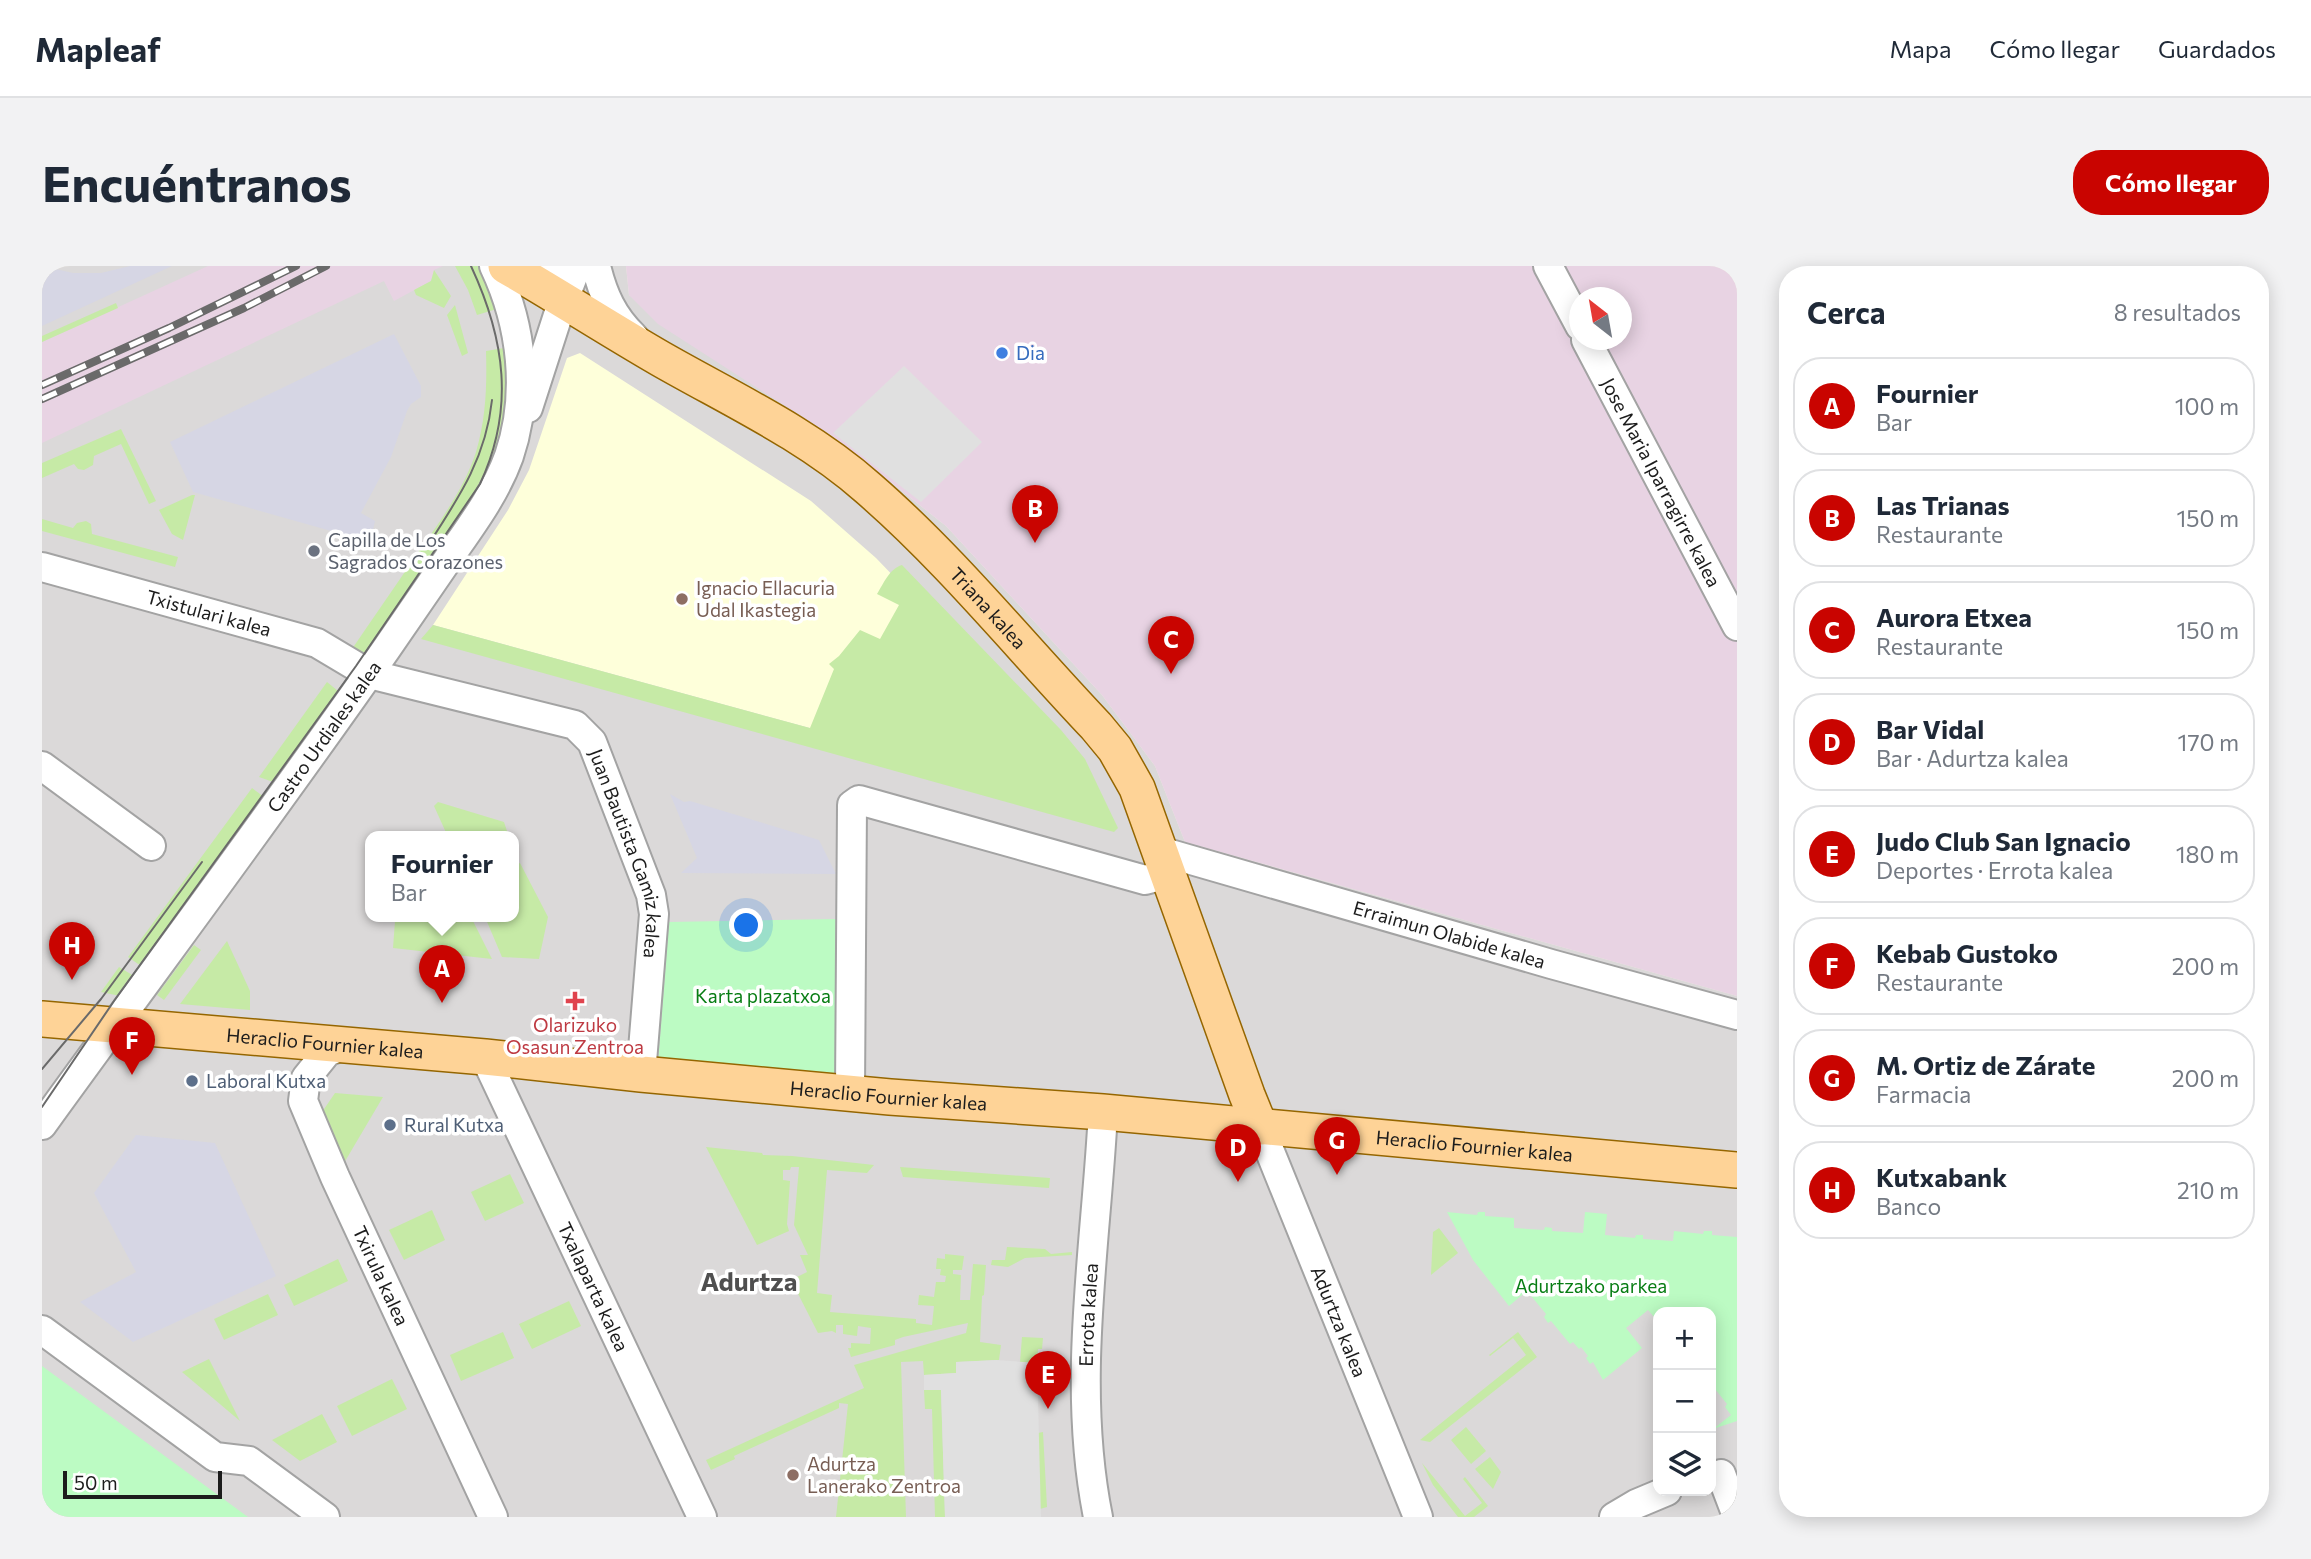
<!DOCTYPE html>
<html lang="es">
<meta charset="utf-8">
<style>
body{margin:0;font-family:Commissioner,sans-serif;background:#f2f2f3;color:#1f2937}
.controls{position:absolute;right:21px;bottom:21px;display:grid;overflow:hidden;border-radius:14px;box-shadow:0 4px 18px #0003}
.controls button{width:63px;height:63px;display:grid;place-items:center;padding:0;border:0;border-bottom:2px solid #e0e1e3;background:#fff;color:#1f2937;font:35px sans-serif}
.compass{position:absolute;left:1527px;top:21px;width:63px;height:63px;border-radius:50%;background:#fff;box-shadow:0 4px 18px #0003;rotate:329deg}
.scale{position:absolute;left:21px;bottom:18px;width:159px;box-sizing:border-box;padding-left:7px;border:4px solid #1c1c1c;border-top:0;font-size:19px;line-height:24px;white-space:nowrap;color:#1c1c1c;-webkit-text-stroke:5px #fff;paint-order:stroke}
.you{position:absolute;left:705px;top:660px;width:24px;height:24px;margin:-18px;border:5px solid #fff;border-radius:50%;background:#1a73e8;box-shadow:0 0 0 10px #1a73e833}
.badge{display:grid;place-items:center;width:46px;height:46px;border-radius:50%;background:#c90400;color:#fff;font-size:23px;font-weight:700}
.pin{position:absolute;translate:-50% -58px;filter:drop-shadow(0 2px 4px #0008)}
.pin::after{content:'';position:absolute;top:37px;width:24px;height:21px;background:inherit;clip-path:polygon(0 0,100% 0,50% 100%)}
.popup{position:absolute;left:323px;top:565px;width:154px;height:91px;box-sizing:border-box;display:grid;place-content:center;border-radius:14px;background:#fff;filter:drop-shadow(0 2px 5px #0005);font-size:23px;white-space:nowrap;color:#747a83}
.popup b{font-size:26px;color:#1f2937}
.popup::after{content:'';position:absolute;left:50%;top:100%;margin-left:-14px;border:14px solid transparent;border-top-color:#fff}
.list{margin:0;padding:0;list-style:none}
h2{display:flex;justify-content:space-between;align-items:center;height:91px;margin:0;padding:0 28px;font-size:30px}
h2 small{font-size:23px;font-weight:400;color:#747a83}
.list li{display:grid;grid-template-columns:46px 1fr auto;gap:21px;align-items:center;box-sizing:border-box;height:98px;margin:0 14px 14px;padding:0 14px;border:2px solid #e0e1e3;border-radius:28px}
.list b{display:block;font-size:26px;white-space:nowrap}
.list p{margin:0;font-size:23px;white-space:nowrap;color:#747a83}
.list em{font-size:23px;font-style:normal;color:#747a83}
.icon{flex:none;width:38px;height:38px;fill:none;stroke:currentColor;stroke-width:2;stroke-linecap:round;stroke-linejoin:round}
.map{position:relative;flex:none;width:1695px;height:1251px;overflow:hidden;border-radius:28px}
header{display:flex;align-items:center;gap:42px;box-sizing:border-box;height:98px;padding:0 35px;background:#fff;border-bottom:2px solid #e0e1e3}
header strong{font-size:33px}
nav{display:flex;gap:38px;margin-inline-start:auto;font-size:24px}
.intro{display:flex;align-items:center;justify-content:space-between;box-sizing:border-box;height:168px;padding:0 42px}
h1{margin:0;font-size:49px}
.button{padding:18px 32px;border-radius:28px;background:#c90400;color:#fff;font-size:24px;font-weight:700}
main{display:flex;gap:42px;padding:0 42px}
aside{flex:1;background:#fff;border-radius:28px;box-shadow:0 4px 18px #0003}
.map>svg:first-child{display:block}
.residential{fill:#dbd9d9;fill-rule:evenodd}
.industrial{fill:#e8d3e3;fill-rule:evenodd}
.education{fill:#feffda}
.grass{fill:#c6eaa6}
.park{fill:#bcfbc3}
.parking{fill:#e0e0e0}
.plaza{fill:#d6d6e4}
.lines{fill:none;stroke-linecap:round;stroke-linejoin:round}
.minor-casing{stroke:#a3a3a3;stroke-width:32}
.major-casing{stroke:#956600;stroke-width:38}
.minor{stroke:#fff;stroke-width:28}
.major{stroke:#fed397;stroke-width:35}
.tram{stroke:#6a6a6a;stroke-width:2}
.rail-casing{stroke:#6a6a6a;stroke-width:8}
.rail{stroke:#fff;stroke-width:5;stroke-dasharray:16;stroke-linecap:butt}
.shop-dot{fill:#3f7fe0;stroke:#fff;stroke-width:2.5}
.worship-dot{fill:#6b7280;stroke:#fff;stroke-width:2.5}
.education-dot{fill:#8d6e63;stroke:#fff;stroke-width:2.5}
.health-dot{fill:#e0444e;stroke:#fff;stroke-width:2.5}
.service-dot{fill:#5c6f8a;stroke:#fff;stroke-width:2.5}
.labels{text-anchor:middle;stroke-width:7;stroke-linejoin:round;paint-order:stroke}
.shop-label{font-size:19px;fill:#366cbe;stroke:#fff;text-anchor:start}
.street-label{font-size:19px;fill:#1c1c1c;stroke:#fff}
.worship-label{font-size:19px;fill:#5b616d;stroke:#fff;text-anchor:start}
.education-label{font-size:19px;fill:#785e54;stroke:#fff;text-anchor:start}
.park-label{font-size:19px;fill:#087d14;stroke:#fff}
.health-label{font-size:19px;fill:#be3a42;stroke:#fff}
.service-label{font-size:19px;fill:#4e5e75;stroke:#fff;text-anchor:start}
.district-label{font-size:26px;font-weight:bold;fill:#4f4f4f;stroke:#fff}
</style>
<header>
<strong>Mapleaf</strong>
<nav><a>Mapa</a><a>Cómo llegar</a><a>Guardados</a></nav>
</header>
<div class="intro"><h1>Encuéntranos</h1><a class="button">Cómo llegar</a></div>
<main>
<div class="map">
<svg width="1695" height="1251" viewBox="0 0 1695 1251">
<rect width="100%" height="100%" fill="#eeeae2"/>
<path class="residential" d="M0,0h584l3,29 206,143 111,88 156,169 53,71 30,76 552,154v521h-1695zM328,571h144v80h-144zM1616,1046h53v179h-53z"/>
<path class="industrial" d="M166,0h235l-9,4 -3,11 -37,20 -10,-20 -342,162v-101z
M584,0h1111v730l-552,-154 -30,-76 -53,-71 -156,-169 -111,-88 -177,-114 -29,-29zM1538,32h42v42h-42z"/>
<path class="education" d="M538,87l231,148 65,57 128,133 84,113 -655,-179 75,-115 21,-40 38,-112z"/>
<path class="grass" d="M413,0h27l18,42 -23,7 -9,-25z
M392,4l17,26 -7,12 -28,-13 -2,-5 17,-9z
M74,37l2,5 -76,34v-6z
M413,39l13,48 -6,3 -15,-41z
M468,81l-2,68 -17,61 -115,172 -10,4h-16c22,-33 45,-65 67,-98 22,-31 47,-65 59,-102 10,-34 11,-66 10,-101z
M79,163l35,72 -7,3 -28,-60 -27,12 -1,9 -9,5 -6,-1 -4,-5 -32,14v-15z
M150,229h3l-12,45 -11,-6 -13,-24z
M0,253l31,9 4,-5 9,-2 5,3 1,10 86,23 -3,10 -133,-36z
M860,299l159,165 24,29 33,69 -4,4 -693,-193 12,-14 377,103 24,-59 -5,-5 10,-8 21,-26 20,9 19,-34 -22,-11c7,-11 12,-25 25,-29z
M285,416l16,13 -64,89 -20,-7z
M210,522l16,12 -124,168 -16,-11z
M396,536l66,20 5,15h-61l-14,-31z
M478,597l28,54 -9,42 -37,-2 -17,-40h29v-51z
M361,651h68l21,42 -99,-11 2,-27z
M185,675l23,50v19l-70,-6z
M152,679l7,5 -37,50 -7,-5z
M77,701l20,12 -14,18 -24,-5z
M293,827l48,4 -39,66 -24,-48z
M664,881l56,6 1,2 29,1 82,9 -7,8 -40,-3 -10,123 15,2 -2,17 86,7v4l16,2 2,-19 -16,-1 1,-10 15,2 2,-15h9l1,-6 -6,-1 1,-6h-5l1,-11 8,1v-5l19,2 -2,14h-9v4l8,1 -1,25h10l3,-36 13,1 -2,30 -2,1 -2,46 21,3 -2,15 -43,2v11l-32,2 -1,-14 -22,1 5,155h-70l12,-113 -9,-1v5l-105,48 1,3 -24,11 -5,-10 158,-72 -10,-23 112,-32 2,-10 -65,14 -8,3v5l-44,12 -3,-9h3v-5l19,1 1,-16 -13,-2 -1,10 -14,-2v-9h-7v8l-4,-2 -14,2 -27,-53 16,-8 -7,-17h8l-14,-30 5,-58h-8l-1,3h-7v10l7,1 -3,43 2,7 -32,14z
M858,901l150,11 -1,10 -146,-11z
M468,908l14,29 -39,18 -14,-29z
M390,944l13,30 -41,20 -15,-30z
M1397,962l19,25 -27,22 2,-43z
M965,981l38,2 6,5 21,-2v3l-47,3 -17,9 -17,-2 1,-5h13z
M296,993l10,22 -54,25 -10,-21z
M226,1028l10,21 -54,25 -10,-21z
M527,1035l12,25 -49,23 -13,-25z
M461,1066l11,26 -53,23 -11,-26z
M1476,1066l19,25 -107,85 -10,-2 106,-85 -13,-17 -23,18 -1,-1z
M980,1071l21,1 -1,11h-4l-1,14 -17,-1z
M167,1093l31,62 -58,-49z
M350,1113l15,30 -55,27 -15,-30z
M882,1124h17l4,127h-10l-3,-108h-7z
M280,1148l15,28 -37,19 -28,-21z
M1424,1161l20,24 -15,13 -20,-24z
M1001,1166l4,75 -7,2 -2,-76z
M1448,1191l11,15 -8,17 -18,-20z
M1380,1197l43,53 17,-13 -19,-24 2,-2 23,29 -14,11h-16l-25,-32z"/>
<path class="park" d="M795,653l2,159 -181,-15 11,-141z
M1405,946l30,3 1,-3h7v4l29,2v10l30,2 1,-3 7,1v3l31,2 2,-21 22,2 -2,21 30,3 1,-3h7v4l30,2 1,-10 29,3 1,-3h8v4l25,2v184l-24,8 18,-14 -6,-8 2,-3 -16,-20v-72h-53v5l-3,1 -7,-8 -22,18 16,20 -39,32 -10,-18 -3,2 -4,-6 2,-2 -7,-9 -2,2 -6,-7 -3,2 -19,-23 -3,2 -4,-6 2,-3 -19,-23 -18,15 -36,-46z
M0,1100l206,151h-206z"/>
<path class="parking" d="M862,100l78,76 -61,60 -88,-69z
M954,1094l41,3 4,154h-96l-4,-127h-17v-15l32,-2v-11z"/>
<path class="plaza" d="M0,0l31,7h28l29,-7h42l-130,60z
M352,68l27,52v11l-10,7 -4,7 -16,46 -30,56 14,8 -5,21 -177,-50 -23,-50z
M628,528l14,8 6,-1 129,39 17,34 -155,-1 16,-15z
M94,869l79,8 61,133 -143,66 -53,-40 56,-30 -42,-79z"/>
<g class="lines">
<defs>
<g id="minor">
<path d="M498,0l18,5 12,-5"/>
<path d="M554,0c7,29 17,51 38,71"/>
<path d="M1506,0l32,60"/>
<path id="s1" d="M1544,74l151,286"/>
<path d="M486,142l31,-96 18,-46"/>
<path id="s2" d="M0,301l275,76 52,31 206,51 17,17 59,153 3,19 -13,160"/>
<path d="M0,500l109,80"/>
<path id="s3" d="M1118,585l391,113 186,51"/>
<path id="s4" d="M300,780l-15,6 -21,26 -3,23 32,76 158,340"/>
<path id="s5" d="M443,791l217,460"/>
<path d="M808,825l2,-286 7,-5 286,80 23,-6"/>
<path id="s6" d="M0,859c115,-159 233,-316 345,-477 22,-32 44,-64 66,-96 21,-30 43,-60 56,-96 21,-62 13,-131 -15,-190"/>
<path id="s7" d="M1218,861l158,390"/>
<path d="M0,1064l173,127 34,4 76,56"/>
<path d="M1679,1208l16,42"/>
<path id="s8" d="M1056,1251c-27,-134 -2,-270 5,-405"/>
<path d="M1572,1251l22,-13 31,-13"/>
</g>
<g id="major">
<path id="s9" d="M464,0c52,30 103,63 155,93 70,40 146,75 207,129 82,71 153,159 228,238l19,23 22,39 110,307 13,32"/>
<path id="s10" d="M0,753l443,38 156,17 249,23 213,15 634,58"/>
</g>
</defs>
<use href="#minor" class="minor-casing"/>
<use href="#major" class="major-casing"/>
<use href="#minor" class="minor"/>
<use href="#major" class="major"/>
<path class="tram" d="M388,276c30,-46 56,-85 62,-142
M0,803l59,-70 101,-137
M0,841l72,-106 242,-335 124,-182c35,-75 25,-145 -9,-218"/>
<defs>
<path id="rail" d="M0,119l127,-57 127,-62
M0,133l202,-91 82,-42"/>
</defs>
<use href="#rail" class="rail-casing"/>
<use href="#rail" class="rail"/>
</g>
<circle class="shop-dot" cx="960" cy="87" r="7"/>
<circle class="worship-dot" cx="272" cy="285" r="7"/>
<g class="education-dot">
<circle cx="640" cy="333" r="7"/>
<circle cx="751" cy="1209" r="7"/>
</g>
<path class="health-dot" d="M529.5 724.5h7v7h7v7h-7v7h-7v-7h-7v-7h7z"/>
<g class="service-dot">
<circle cx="150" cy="815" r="7"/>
<circle cx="348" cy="859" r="7"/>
</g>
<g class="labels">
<g class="shop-label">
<text x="974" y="94">Dia</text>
</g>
<g class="street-label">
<text dy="7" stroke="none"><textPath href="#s1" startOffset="161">Jose Maria Iparragirre kalea</textPath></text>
<text dy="7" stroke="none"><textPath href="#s9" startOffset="595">Triana kalea</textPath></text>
<text dy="7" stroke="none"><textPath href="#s2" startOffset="173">Txistulari kalea</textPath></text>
<text dy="7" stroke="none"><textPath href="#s6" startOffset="480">Castro Urdiales kalea</textPath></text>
<text dy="7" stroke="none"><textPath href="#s2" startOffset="700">Juan Bautista Gamiz kalea</textPath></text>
<text dy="7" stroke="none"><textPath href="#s3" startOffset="301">Erraimun Olabide kalea</textPath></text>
<text dy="7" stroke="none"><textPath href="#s10" startOffset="284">Heraclio Fournier kalea</textPath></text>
<text dy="7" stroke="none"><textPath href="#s10" startOffset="850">Heraclio Fournier kalea</textPath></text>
<text dy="7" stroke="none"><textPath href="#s10" startOffset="1438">Heraclio Fournier kalea</textPath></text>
<text dy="7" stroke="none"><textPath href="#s4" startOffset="264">Txirula kalea</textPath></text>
<text dy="7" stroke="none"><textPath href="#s5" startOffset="254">Txalaparta kalea</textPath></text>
<text dy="7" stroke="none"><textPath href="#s8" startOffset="203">Errota kalea</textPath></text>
<text dy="7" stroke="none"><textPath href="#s7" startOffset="210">Adurtza kalea</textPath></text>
</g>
<g class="worship-label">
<text x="286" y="281">Capilla de Los<tspan x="286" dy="22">Sagrados Corazones</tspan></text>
</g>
<g class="education-label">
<text x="654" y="329">Ignacio Ellacuria<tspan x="654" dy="22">Udal Ikastegia</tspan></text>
<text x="765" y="1205">Adurtza<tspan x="765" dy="22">Lanerako Zentroa</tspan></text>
</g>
<g class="park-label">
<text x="721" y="737">Karta plazatxoa</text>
<text x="1549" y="1027">Adurtzako parkea</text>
</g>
<g class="health-label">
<text x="533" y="766">Olarizuko<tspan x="533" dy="22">Osasun Zentroa</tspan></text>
</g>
<g class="service-label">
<text x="164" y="822">Laboral Kutxa</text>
<text x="362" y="866">Rural Kutxa</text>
</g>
<g class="district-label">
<text x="707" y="1025">Adurtza</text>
</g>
</g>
</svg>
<div class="controls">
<button>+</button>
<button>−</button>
<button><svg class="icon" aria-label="layers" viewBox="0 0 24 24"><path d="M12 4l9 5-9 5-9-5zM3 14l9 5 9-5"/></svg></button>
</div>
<svg class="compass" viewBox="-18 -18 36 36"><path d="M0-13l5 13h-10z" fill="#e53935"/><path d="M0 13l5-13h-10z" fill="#747a83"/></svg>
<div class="scale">50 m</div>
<div class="you"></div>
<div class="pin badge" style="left:400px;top:737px">A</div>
<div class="popup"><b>Fournier</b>Bar</div>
<div class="pin badge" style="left:993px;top:277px">B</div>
<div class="pin badge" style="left:1129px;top:408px">C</div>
<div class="pin badge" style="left:1196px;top:916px">D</div>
<div class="pin badge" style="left:1006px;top:1143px">E</div>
<div class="pin badge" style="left:90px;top:809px">F</div>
<div class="pin badge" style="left:1295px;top:909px">G</div>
<div class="pin badge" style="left:30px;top:714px">H</div>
</div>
<aside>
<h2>Cerca<small>8 resultados</small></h2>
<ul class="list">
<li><span class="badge">A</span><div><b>Fournier</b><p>Bar</p></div><em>100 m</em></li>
<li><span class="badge">B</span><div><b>Las Trianas</b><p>Restaurante</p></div><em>150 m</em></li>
<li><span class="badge">C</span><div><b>Aurora Etxea</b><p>Restaurante</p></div><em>150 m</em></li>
<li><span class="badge">D</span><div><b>Bar Vidal</b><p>Bar · Adurtza kalea</p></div><em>170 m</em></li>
<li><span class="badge">E</span><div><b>Judo Club San Ignacio</b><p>Deportes · Errota kalea</p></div><em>180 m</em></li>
<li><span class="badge">F</span><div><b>Kebab Gustoko</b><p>Restaurante</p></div><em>200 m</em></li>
<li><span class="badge">G</span><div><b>M. Ortiz de Zárate</b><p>Farmacia</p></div><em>200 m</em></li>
<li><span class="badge">H</span><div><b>Kutxabank</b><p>Banco</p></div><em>210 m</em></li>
</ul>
</aside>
</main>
